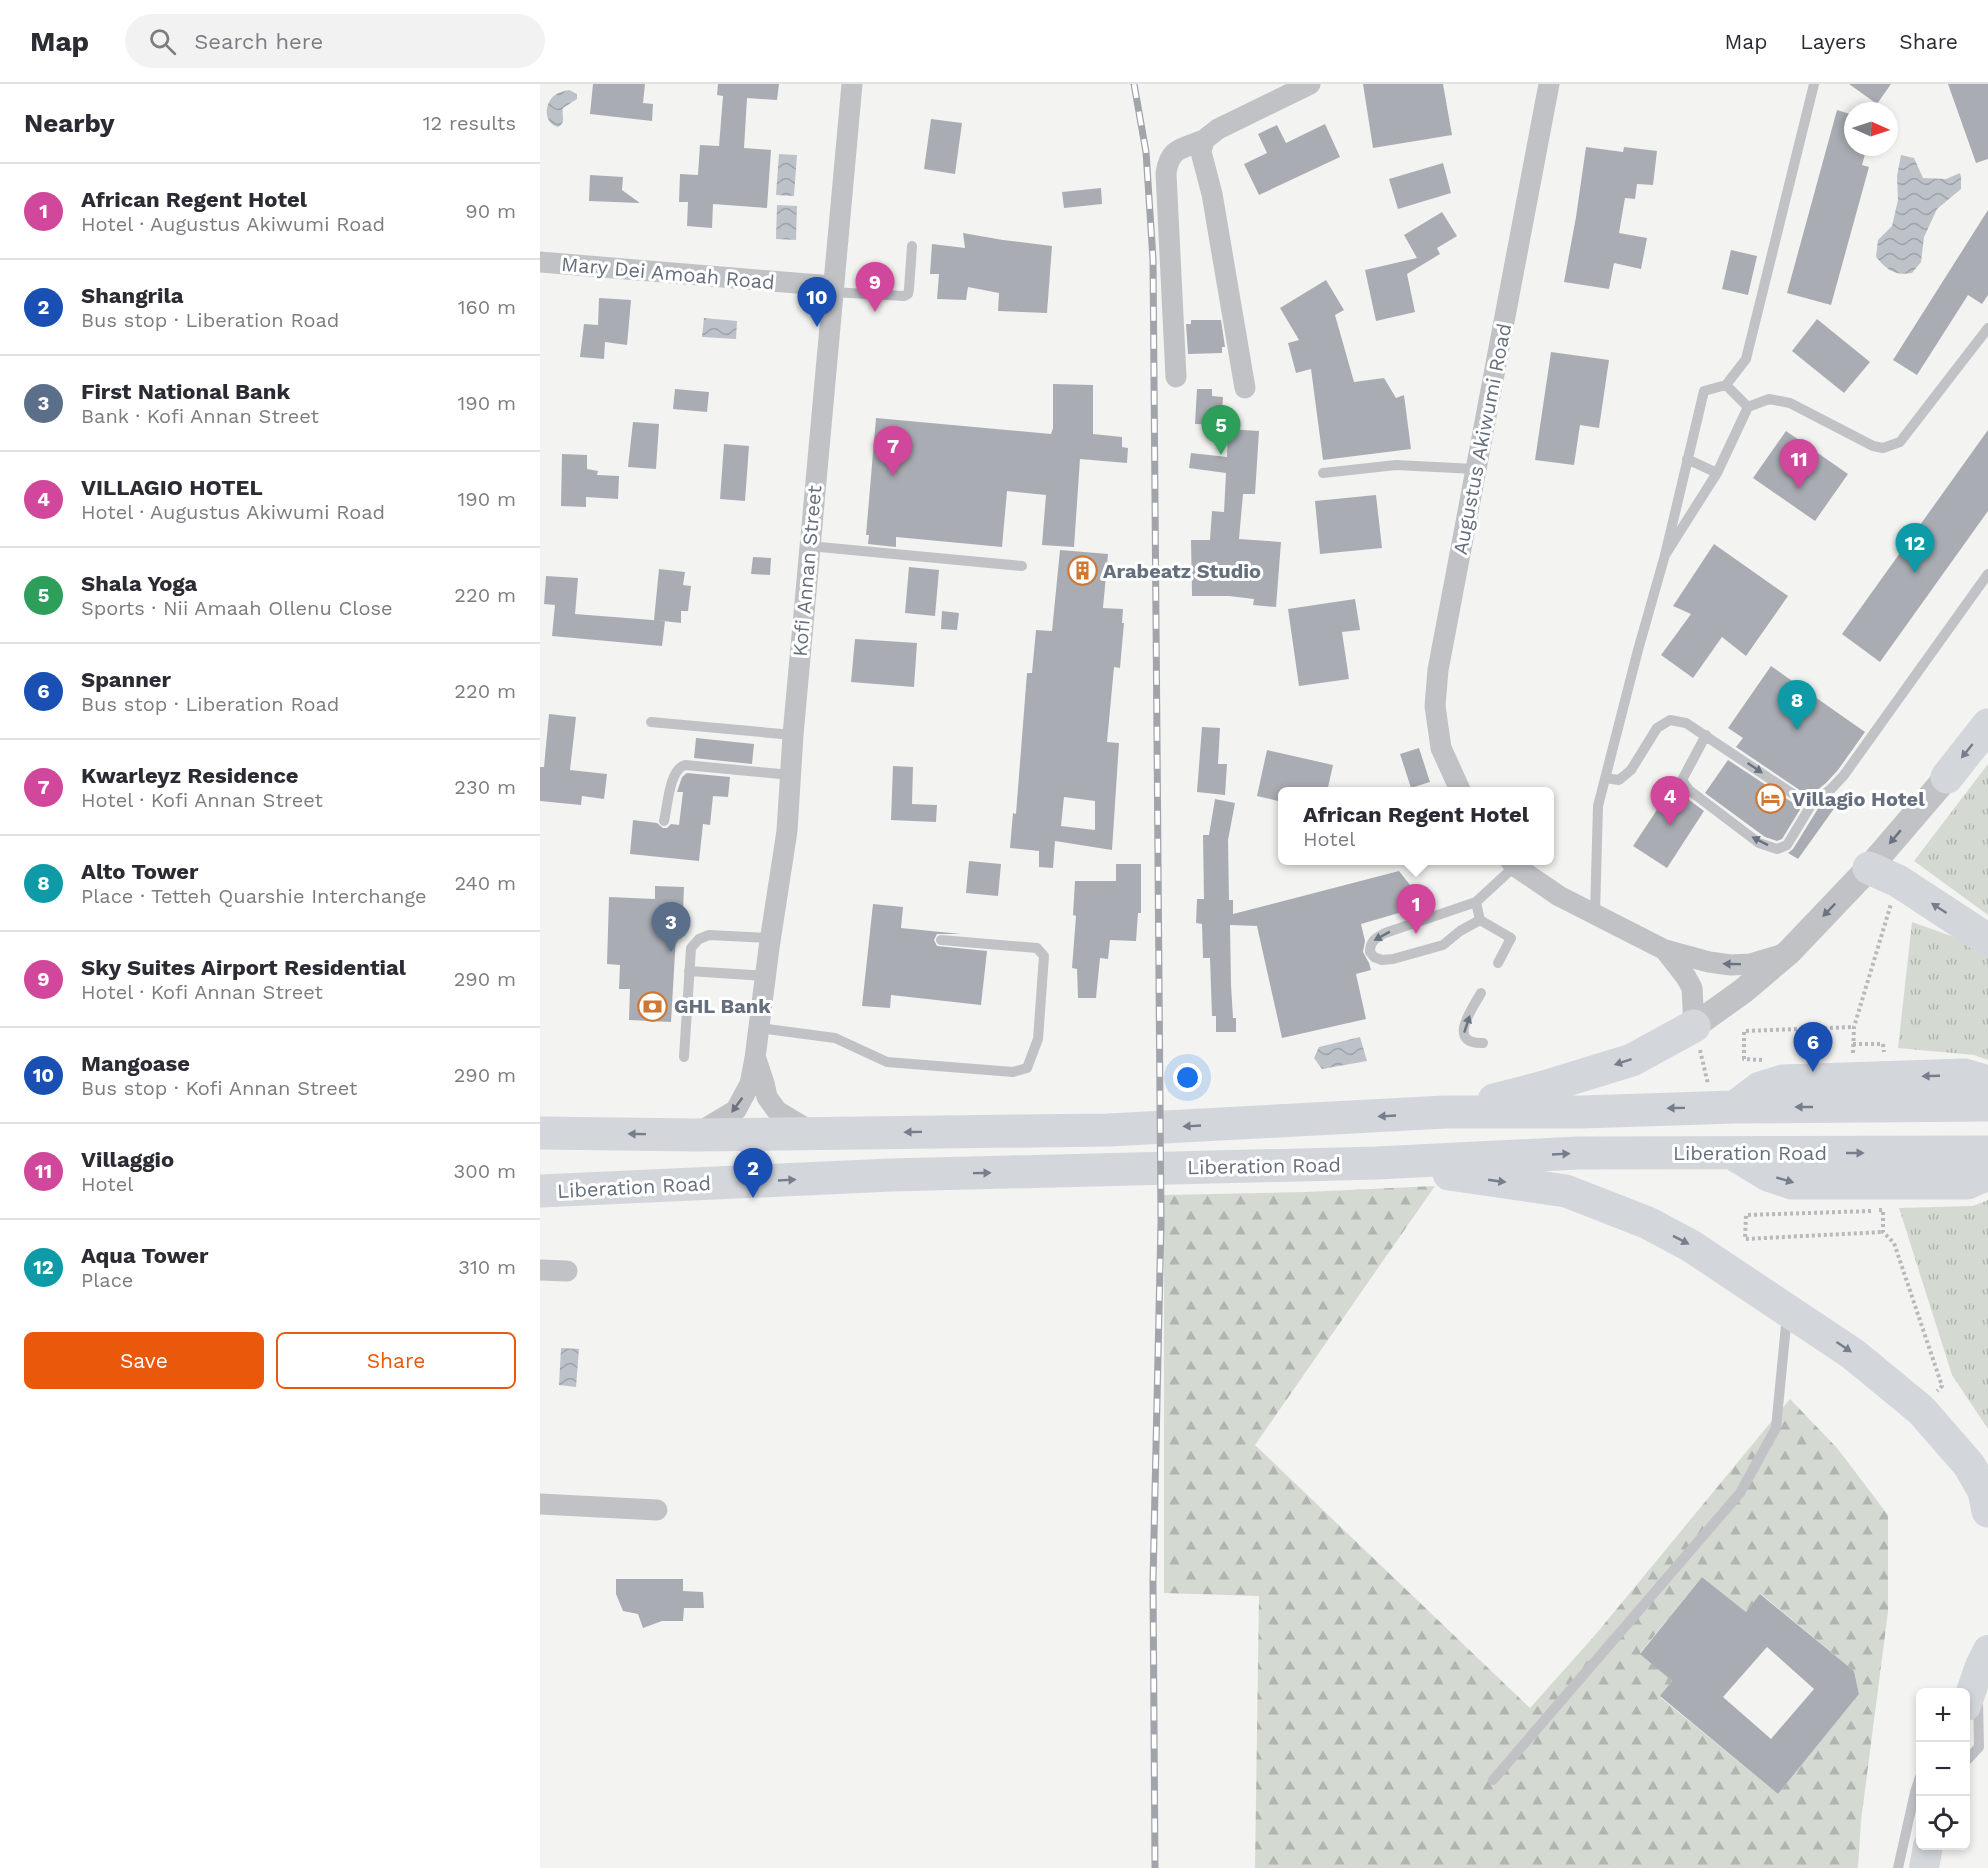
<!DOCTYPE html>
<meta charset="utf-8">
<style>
body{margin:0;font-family:"Work Sans",sans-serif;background:#f2f2f3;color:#2b2b33}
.controls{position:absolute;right:18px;bottom:18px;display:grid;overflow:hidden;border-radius:9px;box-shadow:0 3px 9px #0003}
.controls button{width:54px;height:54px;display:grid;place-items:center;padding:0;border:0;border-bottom:2px solid #e1e1e2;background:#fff;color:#2b2b33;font:30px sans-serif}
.compass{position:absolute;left:1304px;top:18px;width:54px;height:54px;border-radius:50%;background:#fff;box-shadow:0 3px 9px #0003;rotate:93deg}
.you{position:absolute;left:648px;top:994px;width:21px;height:21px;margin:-15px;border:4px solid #fff;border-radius:50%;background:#1a73e8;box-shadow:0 0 0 9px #1a73e833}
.badge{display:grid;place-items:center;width:39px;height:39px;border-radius:50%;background:#ea580c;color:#fff;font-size:20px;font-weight:700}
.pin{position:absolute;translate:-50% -50px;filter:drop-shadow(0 2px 3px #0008)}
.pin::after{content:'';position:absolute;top:32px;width:21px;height:18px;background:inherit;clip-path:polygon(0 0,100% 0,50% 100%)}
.popup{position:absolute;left:738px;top:703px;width:276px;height:78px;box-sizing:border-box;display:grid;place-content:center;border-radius:9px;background:#fff;filter:drop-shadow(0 2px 4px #0005);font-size:20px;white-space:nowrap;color:#7c7c81}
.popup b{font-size:22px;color:#2b2b33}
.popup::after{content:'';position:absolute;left:50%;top:100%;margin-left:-12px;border:12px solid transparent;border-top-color:#fff}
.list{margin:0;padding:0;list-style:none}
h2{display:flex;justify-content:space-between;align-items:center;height:78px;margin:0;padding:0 24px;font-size:26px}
h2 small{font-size:20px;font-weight:400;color:#7c7c81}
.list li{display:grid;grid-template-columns:39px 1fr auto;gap:18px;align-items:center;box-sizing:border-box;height:96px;padding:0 24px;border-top:2px solid #e1e1e2}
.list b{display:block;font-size:22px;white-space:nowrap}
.list p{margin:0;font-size:20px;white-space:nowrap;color:#7c7c81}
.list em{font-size:20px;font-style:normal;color:#7c7c81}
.actions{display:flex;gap:12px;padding:18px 24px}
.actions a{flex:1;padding:14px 0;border:2px solid #ea580c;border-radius:9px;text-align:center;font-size:21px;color:#ea580c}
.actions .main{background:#ea580c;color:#fff}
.icon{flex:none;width:33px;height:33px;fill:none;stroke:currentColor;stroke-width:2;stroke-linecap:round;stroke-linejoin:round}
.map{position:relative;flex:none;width:1448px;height:1784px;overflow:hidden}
header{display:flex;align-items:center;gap:36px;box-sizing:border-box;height:84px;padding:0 30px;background:#fff;border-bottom:2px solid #e1e1e2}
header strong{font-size:28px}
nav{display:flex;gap:33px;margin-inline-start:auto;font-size:21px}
.search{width:420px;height:54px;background:#f2f2f3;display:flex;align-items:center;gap:15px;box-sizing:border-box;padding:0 21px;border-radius:33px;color:#7c7c81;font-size:22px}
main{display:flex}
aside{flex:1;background:#fff}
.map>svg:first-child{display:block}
.grass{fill:url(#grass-tufts)}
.forest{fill:url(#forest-firs);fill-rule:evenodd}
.water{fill:url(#water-waves)}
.building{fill:#a9adb3;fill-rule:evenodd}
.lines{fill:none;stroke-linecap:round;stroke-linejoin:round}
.path{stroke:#b7b9bc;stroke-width:4;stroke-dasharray:3 3;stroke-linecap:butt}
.service{stroke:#c0c2c5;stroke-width:10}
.minor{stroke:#c0c2c5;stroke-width:21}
.tertiary{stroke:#c0c2c5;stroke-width:26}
.secondary{stroke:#d3d6db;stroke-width:30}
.trunk{stroke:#d3d6db;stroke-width:33}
.motorway{stroke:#d3d6db;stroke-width:33}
.rail-casing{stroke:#a1a4aa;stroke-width:7}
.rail{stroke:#fff;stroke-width:4.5;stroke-dasharray:14;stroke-linecap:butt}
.oneway{fill:#767e8c}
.oneway2{fill:#6a7382}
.labels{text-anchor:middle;stroke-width:6;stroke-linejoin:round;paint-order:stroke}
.street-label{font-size:20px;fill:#666f7e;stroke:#fff}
.poi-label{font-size:20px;font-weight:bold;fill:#666f7e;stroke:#fff;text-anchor:start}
</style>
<header>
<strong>Map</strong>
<div class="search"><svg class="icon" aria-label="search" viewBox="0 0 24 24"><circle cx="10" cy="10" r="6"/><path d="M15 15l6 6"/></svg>Search here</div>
<nav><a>Map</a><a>Layers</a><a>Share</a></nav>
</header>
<main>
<aside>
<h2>Nearby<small>12 results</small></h2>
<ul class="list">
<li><span class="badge" style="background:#d1479c">1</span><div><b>African Regent Hotel</b><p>Hotel · Augustus Akiwumi Road</p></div><em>90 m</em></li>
<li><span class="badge" style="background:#1a4fb4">2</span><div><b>Shangrila</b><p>Bus stop · Liberation Road</p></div><em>160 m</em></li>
<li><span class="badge" style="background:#5c6f8a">3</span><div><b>First National Bank</b><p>Bank · Kofi Annan Street</p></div><em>190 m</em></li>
<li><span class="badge" style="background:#d1479c">4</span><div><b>VILLAGIO HOTEL</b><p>Hotel · Augustus Akiwumi Road</p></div><em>190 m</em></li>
<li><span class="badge" style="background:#2e9e5b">5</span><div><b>Shala Yoga</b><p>Sports · Nii Amaah Ollenu Close</p></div><em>220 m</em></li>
<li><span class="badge" style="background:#1a4fb4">6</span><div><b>Spanner</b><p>Bus stop · Liberation Road</p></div><em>220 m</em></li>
<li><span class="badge" style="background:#d1479c">7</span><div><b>Kwarleyz Residence</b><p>Hotel · Kofi Annan Street</p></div><em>230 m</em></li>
<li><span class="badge" style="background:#0f9aa8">8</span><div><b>Alto Tower</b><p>Place · Tetteh Quarshie Interchange</p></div><em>240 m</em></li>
<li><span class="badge" style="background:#d1479c">9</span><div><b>Sky Suites Airport Residential</b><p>Hotel · Kofi Annan Street</p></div><em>290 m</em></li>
<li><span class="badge" style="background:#1a4fb4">10</span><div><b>Mangoase</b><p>Bus stop · Kofi Annan Street</p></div><em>290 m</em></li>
<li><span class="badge" style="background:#d1479c">11</span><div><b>Villaggio</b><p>Hotel</p></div><em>300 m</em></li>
<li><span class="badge" style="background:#0f9aa8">12</span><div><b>Aqua Tower</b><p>Place</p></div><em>310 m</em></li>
</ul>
<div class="actions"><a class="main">Save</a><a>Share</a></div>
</aside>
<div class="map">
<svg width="1448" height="1784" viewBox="0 0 1448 1784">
<defs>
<pattern id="grass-tufts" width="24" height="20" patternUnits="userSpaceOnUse" patternTransform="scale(1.5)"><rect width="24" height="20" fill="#d4dad2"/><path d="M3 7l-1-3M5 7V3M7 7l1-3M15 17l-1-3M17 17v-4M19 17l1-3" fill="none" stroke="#b0b5b0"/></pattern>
<pattern id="forest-firs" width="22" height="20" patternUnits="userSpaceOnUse" patternTransform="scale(1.5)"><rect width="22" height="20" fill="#d4dad2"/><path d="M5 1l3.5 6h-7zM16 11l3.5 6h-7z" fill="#b0b5b0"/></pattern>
<pattern id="water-waves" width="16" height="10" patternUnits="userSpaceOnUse" patternTransform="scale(1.5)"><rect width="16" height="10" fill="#bcc2c8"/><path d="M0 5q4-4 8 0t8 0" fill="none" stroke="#9da2a8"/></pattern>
</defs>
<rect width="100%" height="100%" fill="#f3f4f1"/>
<path class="grass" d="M1448,680v151l-74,-54z
M1372,838l59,21 17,11v106l-14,-5 -76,-7z
M1448,1116v229l-36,-54 -53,-167 74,-2z"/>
<path class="forest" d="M895,1102l-180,259 275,263 66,-74 194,-235 47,49 51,67v97l-27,209 -3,47h-603l4,-272 -95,-3v-398l141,-3zM1162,1493l44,35 15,-18 93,77 5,23 -81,100 -118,-97 12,-16 -32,-28z"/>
<path class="water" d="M29,6l8,4v5l-14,9c-2,8 4,14 -5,19 -15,-4 -14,-24 -3,-32 4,-3 10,-4 14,-5z
M239,70l18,1 -3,41 -18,-1z
M1361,71l13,3 9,20 23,1 14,-6 1,4v12l-24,20 -13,28 -3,25 -9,11c-17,3 -25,-3 -36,-16l2,-17 14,-14 6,-26 -1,-24z
M237,121l20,1 -1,34 -20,-1z
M164,234l33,3 -1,18 -34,-2z
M820,953l7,24 -45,8 -8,-11 5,-11z
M21,1264l18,1 -3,38 -17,-2z"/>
<path class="building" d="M53,0h52l-2,19 10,1 -1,17 -62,-7z
M178,0h61l-2,16 -30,-2 -3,50 27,2 -4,58 -54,-4 -1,24 -25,-2 1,-24h-9l1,-28 18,1 2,-30 19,1 4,-50 -6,-1z
M823,0h80l9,51 -79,13z
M1309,0h42l-14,20z
M1408,0h40v75l-12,4z
M1297,26l16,5v32h14l-5,18 7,2 -38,138 -44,-12z
M391,35l31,4 -7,51 -31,-5z
M785,40l15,33 -81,38 -15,-31 23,-11 -9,-19 19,-9 9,18z
M1046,63l37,5 1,-5 33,4 -4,34 -16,-1 -2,15 -10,-1 -6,35 28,5 -6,31 -27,-6 -5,26 -45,-7 12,-65z
M903,79l8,30 -53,16 -9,-30z
M50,91l33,2 -1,13 18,13 -51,-2z
M561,104l1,16 -38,4 -2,-16z
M1448,126v85l-6,9 -14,-9 -51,80 -24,-15z
M902,128l15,24 -20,12 3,6 -33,20 8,38 -39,9 -11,-51 52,-12 -13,-23z
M423,149l40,7 49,6 -5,67 -49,-2 1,-18 -31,-6 -2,13 -29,-1 2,-25h-9l2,-30 33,4z
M1191,166l26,6 -9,39 -26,-6z
M786,196l18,30 -9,5 19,67 30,-4 12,20 8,-3 7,54 -88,11 -12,-91 -15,4 -8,-30 11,-3 -19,-32z
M59,214l32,2 -4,45 -22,-3 -1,17 -24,-2 4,-33 14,1z
M1277,235l53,43 -26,31 -52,-42z
M651,236h30l4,27h-3v6l-34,1 -2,-30h5z
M1011,268l58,8 -10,68 -19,-3 -6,40 -39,-5z
M513,300l40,1v49l29,3v10l6,1 -1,15 -47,-4 -6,88 -32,-2 4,-50 -39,-4 -5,56 -106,-10v10l-28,-3 1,-9h-3l10,-117 175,16 2,-6z
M135,305l34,3 -2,20 -34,-3z
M657,305h15v7l11,1 -2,28 -26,-1z
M93,338l26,2 -3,45 -28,-2z
M688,345l31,2 -4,63h-12l-4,45 42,3 -5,65 -23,-2 1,-6 -25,-3h-37l-1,-56h19l2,-29 12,1 2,-39 -37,-5 2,-15 36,4z
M1448,346v81l-108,151 -38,-28z
M1246,347l62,43 -33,47 -62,-43z
M184,360l25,2 -4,55 -25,-2z
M22,370l25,1v14l11,2 -1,4 22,1 -1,23 -32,-2v10l-25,-1z
M836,411l6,53 -62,6 -5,-53z
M1174,460l74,52 -42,60 -24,-19 -29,41 -32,-23 30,-41 -18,-8z
M520,466l48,4 -5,54 20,1 -1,14h2l-4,45 -6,-1 -7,75 12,1 -7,107 -57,-9 -2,27 -14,-1v-16l-29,-3 3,-35 3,1 11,-141h5l4,-43 16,1zM524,713l31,4v29l-34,-4z
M213,473l18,1 -1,17 -19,-1z
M369,483l30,3 -4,46 -30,-3z
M119,485l26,3 -2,13 8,1 -3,25h-7v12l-27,-3z
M6,492l32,2 -3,36 90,7 -3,25 -110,-10 3,-31 -11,-1z
M815,515l5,31 -18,2 7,47 -50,7 -11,-77z
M402,527l17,2 -2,17 -16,-1z
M315,555l62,4 -3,44 -63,-5z
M1231,582l94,66 -27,38 -12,13 -15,12h-4l-71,-48 7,-9 -15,-10z
M9,630l27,3 -6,53 37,4 -3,25 -22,-3 -1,9 -41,-4v-34h4z
M662,643l18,1 -2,36h9l-2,31 -28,-3z
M156,654l58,6 -2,20 -58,-6z
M879,664l11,34 -19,6 -11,-34z
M727,666l66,15 -6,27h-45v10l-25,-6z
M1188,676l73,48 -19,31 -5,2 -12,-4 -60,-44z
M353,682l20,1 -1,37 25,1 -1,17 -45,-2z
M147,689l43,4 -2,20 -15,-1 -3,29 -7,-1 -4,37 -69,-7 3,-34 24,3 6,5h4l4,-4 8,1 4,-33h-6l5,-15z
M1134,700l10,12 20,15 -37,57 -34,-22z
M1291,714l7,5 -40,56 -10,-6 5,-4 26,-42z
M675,715l20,4 -7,37 1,60h4v14l166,-43 27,34 -65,19 4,17 -2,11 6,11 2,7 -15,4 10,45 -84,19 -25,-112 -27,-1 1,60 2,33h3v14h-20v-16h-4l-2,-58h-7l-1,-34 -6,-1 1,-24h7l-1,-64h6z
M429,777l32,3 -3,32 -32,-3z
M576,780h25v49h-3l-2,28 -26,-1 -2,19 -8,-1 -4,40h-18l-1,-29 -5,-1 4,-52 -3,-1 2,-34h41z
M115,802l29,1 -2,49h-6l-5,86 -42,-2 1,-31h-11l1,-24 -13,-1 2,-67 46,2z
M333,820l30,3 -2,21 60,6h-24l-3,6 3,6 50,5 -6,54 -90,-10 -1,13 -28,-2z
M1162,1493l44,35 14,-18 94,77 5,23 -81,100 -118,-98 12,-15 -32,-27zM1227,1563l47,42 -43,50 -48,-42z
M76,1495h67v12l20,1 1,16h-20l-1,13h-21l-19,7 -5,-14 -15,-3 -7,-17z"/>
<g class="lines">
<path class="path" d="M1313,960h30l1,8
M1160,966l8,34
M1313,969l1,-26 37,-123
M1222,976l-18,-1v-28l110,-4
M1339,1126h4v22l11,11 48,143 -5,5
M1331,1127l-125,4 -1,24 138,-7"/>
<path class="service" d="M292,208l72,4 4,-2 1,-5 3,-43
M1186,301l20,-26 68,-275
M1208,323l21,-8 21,4 83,43 10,2 17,-6 88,-114
M1147,375l30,14
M783,389l73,-8 79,4
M269,462l213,20
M111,638l142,13
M1166,651l-24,45 7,10 70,53 18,6 10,-4 26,-43 18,-13 13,-14 144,-201
M1065,694l14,2 12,-10 26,-42 13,-8 16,3 119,79h8
M124,737c4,-16 5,-51 21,-56l106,10
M936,818l4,18 31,18 -13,25
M1055,829l3,-107 40,-156 27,-95 52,-82 31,-66 -22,-22 -22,6 -39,164
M940,836l-20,11 -17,14 -50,14 -11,1 -8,-3 -4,-5c0,-11 6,-14 15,-19l91,-31 39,-36
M149,887l77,5
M941,909c-9,16 -35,51 2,50
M219,944l76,10 52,24 126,10 14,-4 11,-29 6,-83 -7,-8 -96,-8
M144,973l7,-109 8,-9 10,-4 61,3
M1426,1677l13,-14 -1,-46
M953,1696l247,-287 36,-65 11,-113
M1358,1784l17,-76 5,-15"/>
<path class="minor" d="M0,178l292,24
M636,293l-10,-204c4,-26 16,-24 38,-33
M705,304l-33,-194 -11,-42 3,-12 14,-11 92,-45
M921,708l-20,-44 -6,-42 3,-36 111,-586
M970,776l5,6 44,30 106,54 44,12 22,3 19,-1 34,-10
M1125,866l21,27 6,11 2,38
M216,975l8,24 3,14 10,14 35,21
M158,1049l38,-23 14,-26 5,-26 14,-110 18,-117 6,-96 59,-651
M0,1186l27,1
M0,1420l117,6"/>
<path class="tertiary" d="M1154,942l49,-35 46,-39 80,-84 78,-91"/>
<path class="secondary" d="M1426,1622l14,-40 8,-16
M1384,1784l4,-22"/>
<path class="trunk" d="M1329,784l29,13 90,59
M954,1016l50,-13 88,-27 62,-34
M1195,1023l25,-19 23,-7 182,-6 23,7
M0,1049l156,2 413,-5 336,-18h137l152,-5 254,-2
M1195,1071l33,20 24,8h175l21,-9
M909,1090l117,17 82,32 43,23 162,108 68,56 48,55 15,26 4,20
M0,1107l351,-16 486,-12 201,-10 410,-1"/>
<path class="motorway" d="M1407,693l41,-52"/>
<defs>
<path id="rail" d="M594,0l12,68 7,107 8,963 -8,359 2,287"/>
</defs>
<use href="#rail" class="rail-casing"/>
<use href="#rail" class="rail"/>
</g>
<defs><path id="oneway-solid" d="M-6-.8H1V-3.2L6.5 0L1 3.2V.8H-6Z" transform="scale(1.5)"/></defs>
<g class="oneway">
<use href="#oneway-solid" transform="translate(1427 667) rotate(129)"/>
<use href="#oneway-solid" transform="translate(1399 824) rotate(-147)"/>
<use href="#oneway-solid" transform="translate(1083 978) rotate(162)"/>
<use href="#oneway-solid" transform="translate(1391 992) rotate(178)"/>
<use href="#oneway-solid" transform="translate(1264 1023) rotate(180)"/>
<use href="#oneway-solid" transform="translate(1136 1024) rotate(179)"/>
<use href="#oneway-solid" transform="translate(847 1032) rotate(177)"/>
<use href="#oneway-solid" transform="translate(652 1042) rotate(177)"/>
<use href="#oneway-solid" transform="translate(373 1048) rotate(179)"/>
<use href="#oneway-solid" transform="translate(97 1050) rotate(-179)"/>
<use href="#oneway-solid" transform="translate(1315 1069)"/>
<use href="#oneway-solid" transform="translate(1021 1070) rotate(-3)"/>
<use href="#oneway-solid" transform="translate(442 1089) rotate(-1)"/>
<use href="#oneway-solid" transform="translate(247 1096) rotate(-3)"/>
<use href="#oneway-solid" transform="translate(1245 1096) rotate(16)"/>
<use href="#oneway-solid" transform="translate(957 1097) rotate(8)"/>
<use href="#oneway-solid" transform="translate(1141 1156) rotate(27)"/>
<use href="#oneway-solid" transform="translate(1304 1263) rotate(34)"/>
</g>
<g class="oneway2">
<use href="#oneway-solid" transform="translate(1215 684) rotate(34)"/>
<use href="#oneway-solid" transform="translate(1355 753) rotate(130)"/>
<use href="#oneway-solid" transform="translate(1220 757) rotate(-153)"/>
<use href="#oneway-solid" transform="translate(1289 826) rotate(134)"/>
<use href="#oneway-solid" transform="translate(842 852) rotate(151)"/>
<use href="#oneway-solid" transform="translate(1192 880) rotate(-179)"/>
<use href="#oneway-solid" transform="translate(927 940) rotate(-72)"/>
<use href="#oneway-solid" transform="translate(197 1021) rotate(126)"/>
</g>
<defs>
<symbol id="building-ring" viewBox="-11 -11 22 22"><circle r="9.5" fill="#fff" stroke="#ce7837" stroke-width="1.5"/><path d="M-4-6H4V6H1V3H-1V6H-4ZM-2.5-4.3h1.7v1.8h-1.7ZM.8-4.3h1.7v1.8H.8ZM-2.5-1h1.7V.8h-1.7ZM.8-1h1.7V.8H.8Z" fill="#ce7837"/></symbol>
<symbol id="hotel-ring" viewBox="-11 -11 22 22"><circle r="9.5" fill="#fff" stroke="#ce7837" stroke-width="1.5"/><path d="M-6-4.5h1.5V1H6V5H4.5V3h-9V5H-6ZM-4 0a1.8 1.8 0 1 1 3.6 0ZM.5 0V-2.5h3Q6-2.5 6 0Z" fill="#ce7837"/></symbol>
<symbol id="bank-ring" viewBox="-11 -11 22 22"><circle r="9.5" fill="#fff" stroke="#ce7837" stroke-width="1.5"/><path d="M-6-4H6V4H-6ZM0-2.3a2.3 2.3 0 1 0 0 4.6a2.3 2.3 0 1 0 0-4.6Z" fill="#ce7837"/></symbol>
</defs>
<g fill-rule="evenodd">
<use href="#building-ring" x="526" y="470" width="33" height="33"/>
<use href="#hotel-ring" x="1214" y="698" width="33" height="33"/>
<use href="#bank-ring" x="96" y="906" width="33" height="33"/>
</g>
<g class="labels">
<g class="street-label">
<text transform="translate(128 189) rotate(5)" y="7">Mary Dei Amoah Road</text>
<text transform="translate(942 355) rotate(-79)" y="7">Augustus Akiwumi Road</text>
<text transform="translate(267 487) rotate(-85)" y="7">Kofi Annan Street</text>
<text x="1210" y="1076">Liberation Road</text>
<text transform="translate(724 1082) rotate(-1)" y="7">Liberation Road</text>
<text transform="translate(94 1103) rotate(-3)" y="7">Liberation Road</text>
</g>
<g class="poi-label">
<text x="563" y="494">Arabeatz Studio</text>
<text x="1252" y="722">Villagio Hotel</text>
<text x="134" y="929">GHL Bank</text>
</g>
</g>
</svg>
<div class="controls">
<button>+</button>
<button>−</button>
<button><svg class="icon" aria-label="locate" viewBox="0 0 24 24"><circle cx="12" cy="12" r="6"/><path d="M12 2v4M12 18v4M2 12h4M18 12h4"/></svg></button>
</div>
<svg class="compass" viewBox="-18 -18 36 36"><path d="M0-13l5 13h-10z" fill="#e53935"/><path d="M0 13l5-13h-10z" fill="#7c7c81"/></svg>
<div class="you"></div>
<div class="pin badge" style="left:876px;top:850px;background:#d1479c">1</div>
<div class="popup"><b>African Regent Hotel</b>Hotel</div>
<div class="pin badge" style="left:213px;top:1114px;background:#1a4fb4">2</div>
<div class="pin badge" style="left:131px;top:868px;background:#5c6f8a">3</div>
<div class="pin badge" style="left:1130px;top:742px;background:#d1479c">4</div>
<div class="pin badge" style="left:681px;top:371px;background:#2e9e5b">5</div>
<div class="pin badge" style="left:1273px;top:988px;background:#1a4fb4">6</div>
<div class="pin badge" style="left:353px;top:392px;background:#d1479c">7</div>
<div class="pin badge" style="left:1257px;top:646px;background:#0f9aa8">8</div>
<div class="pin badge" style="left:335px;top:228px;background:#d1479c">9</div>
<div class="pin badge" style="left:277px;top:243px;background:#1a4fb4">10</div>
<div class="pin badge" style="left:1259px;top:405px;background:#d1479c">11</div>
<div class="pin badge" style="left:1375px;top:489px;background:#0f9aa8">12</div>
</div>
</main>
